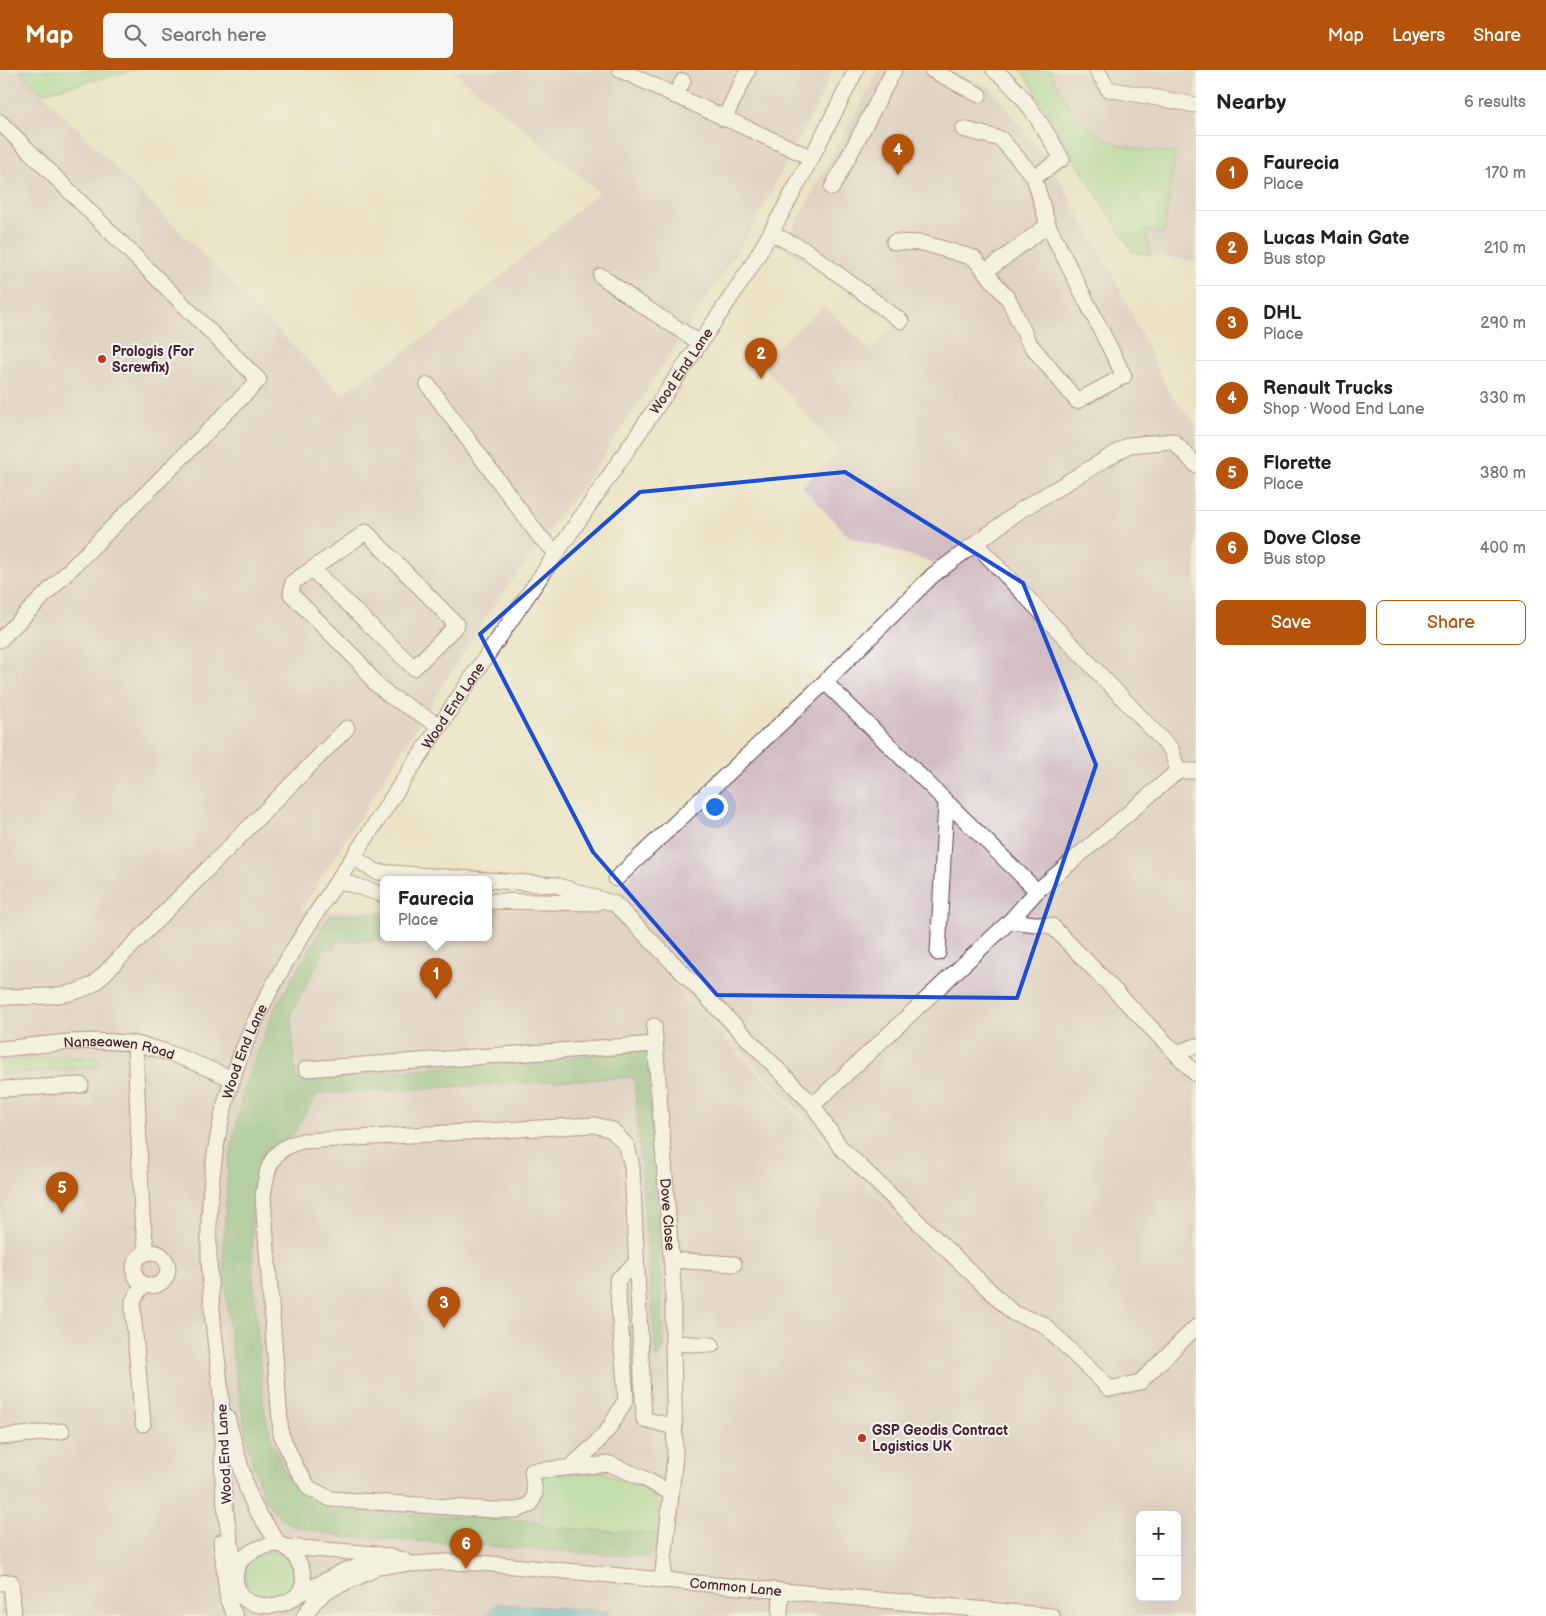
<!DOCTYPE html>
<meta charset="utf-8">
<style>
body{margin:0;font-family:"Balsamiq Sans",sans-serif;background:#f6f6f6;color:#222}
.controls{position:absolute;right:15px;bottom:15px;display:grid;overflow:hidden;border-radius:8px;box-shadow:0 5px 20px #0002}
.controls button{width:45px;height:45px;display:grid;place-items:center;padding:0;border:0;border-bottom:1px solid #e0e0e0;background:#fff;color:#222;font:25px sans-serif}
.you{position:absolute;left:714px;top:736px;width:18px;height:18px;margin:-12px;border:4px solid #fff;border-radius:50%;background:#1a73e8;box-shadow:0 0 0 8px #1a73e833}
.badge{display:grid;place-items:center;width:32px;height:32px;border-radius:50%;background:#b45309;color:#fff;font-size:16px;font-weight:700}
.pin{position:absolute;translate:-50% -41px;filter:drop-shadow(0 1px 2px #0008)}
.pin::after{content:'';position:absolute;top:26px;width:18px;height:15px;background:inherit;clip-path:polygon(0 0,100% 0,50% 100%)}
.popup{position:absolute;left:380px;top:806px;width:112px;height:65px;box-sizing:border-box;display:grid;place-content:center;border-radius:8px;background:#fff;filter:drop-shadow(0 1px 4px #0005);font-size:16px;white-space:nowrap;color:#767676}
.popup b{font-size:19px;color:#222}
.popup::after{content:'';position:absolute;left:50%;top:100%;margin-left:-10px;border:10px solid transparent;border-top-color:#fff}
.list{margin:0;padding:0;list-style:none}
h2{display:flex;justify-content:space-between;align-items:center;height:65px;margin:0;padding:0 20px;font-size:21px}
h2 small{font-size:16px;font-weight:400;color:#767676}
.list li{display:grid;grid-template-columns:32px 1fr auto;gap:15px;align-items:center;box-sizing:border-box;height:75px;padding:0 20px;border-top:1px solid #e0e0e0}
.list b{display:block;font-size:19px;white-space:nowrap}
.list p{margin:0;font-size:16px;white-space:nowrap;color:#767676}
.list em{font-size:16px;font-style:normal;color:#767676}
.actions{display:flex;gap:10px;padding:15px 20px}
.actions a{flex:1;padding:11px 0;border:1px solid #b45309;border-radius:8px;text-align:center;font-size:18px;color:#b45309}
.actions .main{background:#b45309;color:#fff}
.icon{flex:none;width:28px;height:28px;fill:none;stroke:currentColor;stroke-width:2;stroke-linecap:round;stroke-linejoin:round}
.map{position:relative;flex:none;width:1196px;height:1546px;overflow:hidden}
header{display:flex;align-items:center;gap:30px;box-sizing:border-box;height:70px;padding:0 25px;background:#b45309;color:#fff}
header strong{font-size:24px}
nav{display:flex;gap:28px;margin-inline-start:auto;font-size:18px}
.search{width:350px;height:45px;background:#f6f6f6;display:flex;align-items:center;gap:12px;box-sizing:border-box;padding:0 18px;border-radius:8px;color:#767676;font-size:19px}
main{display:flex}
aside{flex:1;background:#fff}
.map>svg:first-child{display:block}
.industrial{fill:#d2bec2;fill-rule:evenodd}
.green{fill:#93d58c;stroke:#6e7a5c}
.forest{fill:#76b678;stroke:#606a52}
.water{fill:#4ab5c8;stroke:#4a6a7a}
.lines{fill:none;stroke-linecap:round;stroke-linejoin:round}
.minor-casing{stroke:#623c42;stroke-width:17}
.minor{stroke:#fff;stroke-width:15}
.marked{fill:none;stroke:#1d4ed8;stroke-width:4;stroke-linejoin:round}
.poi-dot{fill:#c8321e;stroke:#f6f6f2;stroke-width:2}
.labels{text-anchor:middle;stroke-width:4;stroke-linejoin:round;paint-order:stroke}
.poi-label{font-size:14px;font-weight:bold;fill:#4a1f2b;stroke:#f6f6f2;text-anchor:start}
.street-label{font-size:14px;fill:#4a1f2b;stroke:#f6f6f2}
</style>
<header>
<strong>Map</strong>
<div class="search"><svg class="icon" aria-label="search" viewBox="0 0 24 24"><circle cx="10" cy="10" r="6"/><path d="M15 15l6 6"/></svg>Search here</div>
<nav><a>Map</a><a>Layers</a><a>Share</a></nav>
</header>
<main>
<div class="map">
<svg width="1196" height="1546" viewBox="0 0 1196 1546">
<rect width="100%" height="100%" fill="#f6f6f2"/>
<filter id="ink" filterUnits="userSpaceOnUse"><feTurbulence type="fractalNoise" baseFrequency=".02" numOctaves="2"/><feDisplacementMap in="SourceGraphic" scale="10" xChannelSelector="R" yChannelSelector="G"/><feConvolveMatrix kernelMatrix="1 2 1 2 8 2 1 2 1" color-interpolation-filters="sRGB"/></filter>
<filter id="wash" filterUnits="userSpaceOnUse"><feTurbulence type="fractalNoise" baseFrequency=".0096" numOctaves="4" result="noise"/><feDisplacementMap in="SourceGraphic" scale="20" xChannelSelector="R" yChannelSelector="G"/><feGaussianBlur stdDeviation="1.12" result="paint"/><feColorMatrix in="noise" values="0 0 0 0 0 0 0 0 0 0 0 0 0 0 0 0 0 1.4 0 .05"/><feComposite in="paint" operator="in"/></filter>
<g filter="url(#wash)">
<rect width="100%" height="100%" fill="#ebe3c4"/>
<path class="industrial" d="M0,0h19l322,324 103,-69 155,-133 -147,-122h381l-15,33 -66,125 -151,232 -117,160 -183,290h82l1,28h104l1,-29 110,-1 336,-345 -86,-26 -47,-51 38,-34 -80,-89 64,-57 47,45 24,-26 -112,-78 96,-177h71l40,17 66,87 53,93 61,127 26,30v1192h-1196zM630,869l111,111 279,296zM1140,1445h37v82h-37z
M1020,0h176v192l-64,-10 -62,-100 -44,-76z"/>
<path class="green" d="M19,0h117l-94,23z
M1020,0h29c17,33 31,61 69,74 15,6 41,7 57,9l-11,81 -19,-3 6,24 -19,-3 -62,-100 -44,-76z
M66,986l32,2v9l-98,7v-13z
M600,1402l51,20 7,18 1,24 -116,-7 -3,-52z
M245 1506a24 24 0 1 1 48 0a24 24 0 1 1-48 0Z"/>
<path class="forest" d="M489,839h10l-9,26h-1z
M383,843l1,25h47l-96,4v8l-10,-2 -34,67 5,64 352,-29 16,297 -8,12 -22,-282 -317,17 -23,39 -24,15 -11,19 -7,42 1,67 11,135 8,32 15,32 44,35 207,11 5,6 116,7 -2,15 -10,8 -307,-21 -48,-10 -17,-13 -12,-17 -14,-44 -18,-107 -8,-89 5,-91 17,-82 31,-77 54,-91z"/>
<path class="water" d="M497,1534l111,7 -1,5h-123z"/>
</g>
<g filter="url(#ink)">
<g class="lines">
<defs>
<g id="minor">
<path d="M620,0l192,88"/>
<path d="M932,0l47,25"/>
<path d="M1097,0l11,19 88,16"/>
<path d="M675,26l8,-15"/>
<path d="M724,49l24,-49"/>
<path d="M0,52l259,258 -259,260"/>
<path d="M963,59l38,10 33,38 28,-18c-19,-32 -37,-66 -68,-89"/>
<path d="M832,118l62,-118"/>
<path d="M771,163l36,18 94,70"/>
<path d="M894,172l29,1 51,15 35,42 20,43 48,58 47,-25 -76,-151 -14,-48"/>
<path d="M985,202l63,-47"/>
<path d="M601,206l36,26 63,41"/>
<path d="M428,315l111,151 18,17"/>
<path d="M976,474l195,205 7,22"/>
<path d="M312,499l102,99 43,-43 -91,-93 -73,50 -2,12 67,67 17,22 15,13 50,30"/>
<path d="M825,612l212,209"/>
<path d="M354,788l23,14 179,13 59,19 198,201 27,42 173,166 30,11 67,65 30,-7 56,-55"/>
<path d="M616,809l209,-197 108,-107 88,-65 108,-65 44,-4 23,24"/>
<path d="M338,810l46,15"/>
<path d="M488,831l108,2"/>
<path d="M1010,851l42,5 144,148"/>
<path d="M938,883l8,-150"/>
<path d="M0,927c30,-1 69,3 95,-14l252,-255"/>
<path id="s1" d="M654,956l19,258v59l2,113 -13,125"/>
<path d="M135,974l7,172 5,37"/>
<path id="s2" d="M0,979c44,-4 90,-12 135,-5 34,6 66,22 98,35"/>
<path d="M1176,983l20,-7"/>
<path d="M306,999l349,-25"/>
<path d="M0,1019l81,-4"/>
<path d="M813,1035l197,-184 27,-30 141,-120h18"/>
<circle cx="151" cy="1199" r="17"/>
<path d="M671,1190l63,4"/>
<path d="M143,1214l-10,17v11l10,112"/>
<path d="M673,1273l39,2"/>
<path d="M227,1347l20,72 8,19 24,36"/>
<path d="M0,1367l62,-6"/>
<path d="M570,1397l23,-20 17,-20 16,-28 -9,-119 19,-17"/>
<path d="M671,1423l-28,-15 -33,-14 -78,7 3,24 -5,10 -13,5h-24l-162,-11 -22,-11 -14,-22 -14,-32 -18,-237c4,-30 7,-48 39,-56l274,-15 19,-1 17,5 15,16 5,21 12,252 30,8"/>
<path d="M221,1472l7,59 7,15"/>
<path d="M279,1474c9,3 14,8 19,17 24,44 -38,55 -57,35 -17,-31 8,-50 38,-52z"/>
<path d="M287,1477l89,7 28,6"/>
<path id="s3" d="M236,1500c-6,-28 -11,-58 -13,-86 -2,-30 0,-59 -2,-88 -2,-29 -7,-58 -9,-88 -7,-76 -3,-158 21,-231 33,-101 99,-185 155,-273 117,-180 242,-355 361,-534 39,-65 73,-132 107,-200"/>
<path d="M0,1513l11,-1 3,34"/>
<path id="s4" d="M302,1523l41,-22 15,-4 87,-5 35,1 572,53"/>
<path d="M304,1546l11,-15 12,-10 44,-20"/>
<path d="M780,1546l1,-24"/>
</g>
</defs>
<use href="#minor" class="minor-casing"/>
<use href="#minor" class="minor"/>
</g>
</g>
<path d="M0 0H1196V1546H0ZM845,402l178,111 73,182 -79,233 -300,-3 -124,-143 -113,-218 160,-142z" fill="#ebe3c4" fill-opacity=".55" fill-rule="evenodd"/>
<path class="marked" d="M845,402l178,111 73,182 -79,233 -300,-3 -124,-143 -113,-218 160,-142z"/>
<g class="poi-dot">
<circle cx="102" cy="289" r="5"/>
<circle cx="862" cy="1368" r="5"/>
</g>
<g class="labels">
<g class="poi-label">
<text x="112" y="286">Prologis (For<tspan x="112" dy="16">Screwfix)</tspan></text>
<text x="872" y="1365">GSP Geodis Contract<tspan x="872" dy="16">Logistics UK</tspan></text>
</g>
<g class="street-label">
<text dy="5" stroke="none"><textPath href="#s3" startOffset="1335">Wood End Lane</textPath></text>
<text dy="5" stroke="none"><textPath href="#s3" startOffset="930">Wood End Lane</textPath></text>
<text dy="5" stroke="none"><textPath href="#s2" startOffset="120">Nanseawen Road</textPath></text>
<text dy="5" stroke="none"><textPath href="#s3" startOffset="525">Wood End Lane</textPath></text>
<text dy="5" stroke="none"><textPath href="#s1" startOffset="189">Dove Close</textPath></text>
<text transform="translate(224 1384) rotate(-93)" y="5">Wood End Lane</text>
<text dy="5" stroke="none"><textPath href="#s4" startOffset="441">Common Lane</textPath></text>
</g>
</g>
</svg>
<div class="controls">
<button>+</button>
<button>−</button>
</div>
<div class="you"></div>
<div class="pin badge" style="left:436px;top:929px">1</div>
<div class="popup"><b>Faurecia</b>Place</div>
<div class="pin badge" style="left:761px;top:309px">2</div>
<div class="pin badge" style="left:444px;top:1258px">3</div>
<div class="pin badge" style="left:898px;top:105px">4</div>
<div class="pin badge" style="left:62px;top:1143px">5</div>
<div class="pin badge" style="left:466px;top:1499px">6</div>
</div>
<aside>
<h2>Nearby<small>6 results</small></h2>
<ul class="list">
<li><span class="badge">1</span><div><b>Faurecia</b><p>Place</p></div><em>170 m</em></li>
<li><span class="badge">2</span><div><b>Lucas Main Gate</b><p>Bus stop</p></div><em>210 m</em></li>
<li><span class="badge">3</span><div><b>DHL</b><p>Place</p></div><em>290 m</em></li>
<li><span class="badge">4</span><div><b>Renault Trucks</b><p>Shop · Wood End Lane</p></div><em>330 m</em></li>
<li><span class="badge">5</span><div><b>Florette</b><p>Place</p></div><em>380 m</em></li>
<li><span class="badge">6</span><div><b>Dove Close</b><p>Bus stop</p></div><em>400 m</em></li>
</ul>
<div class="actions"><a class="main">Save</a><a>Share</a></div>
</aside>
</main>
